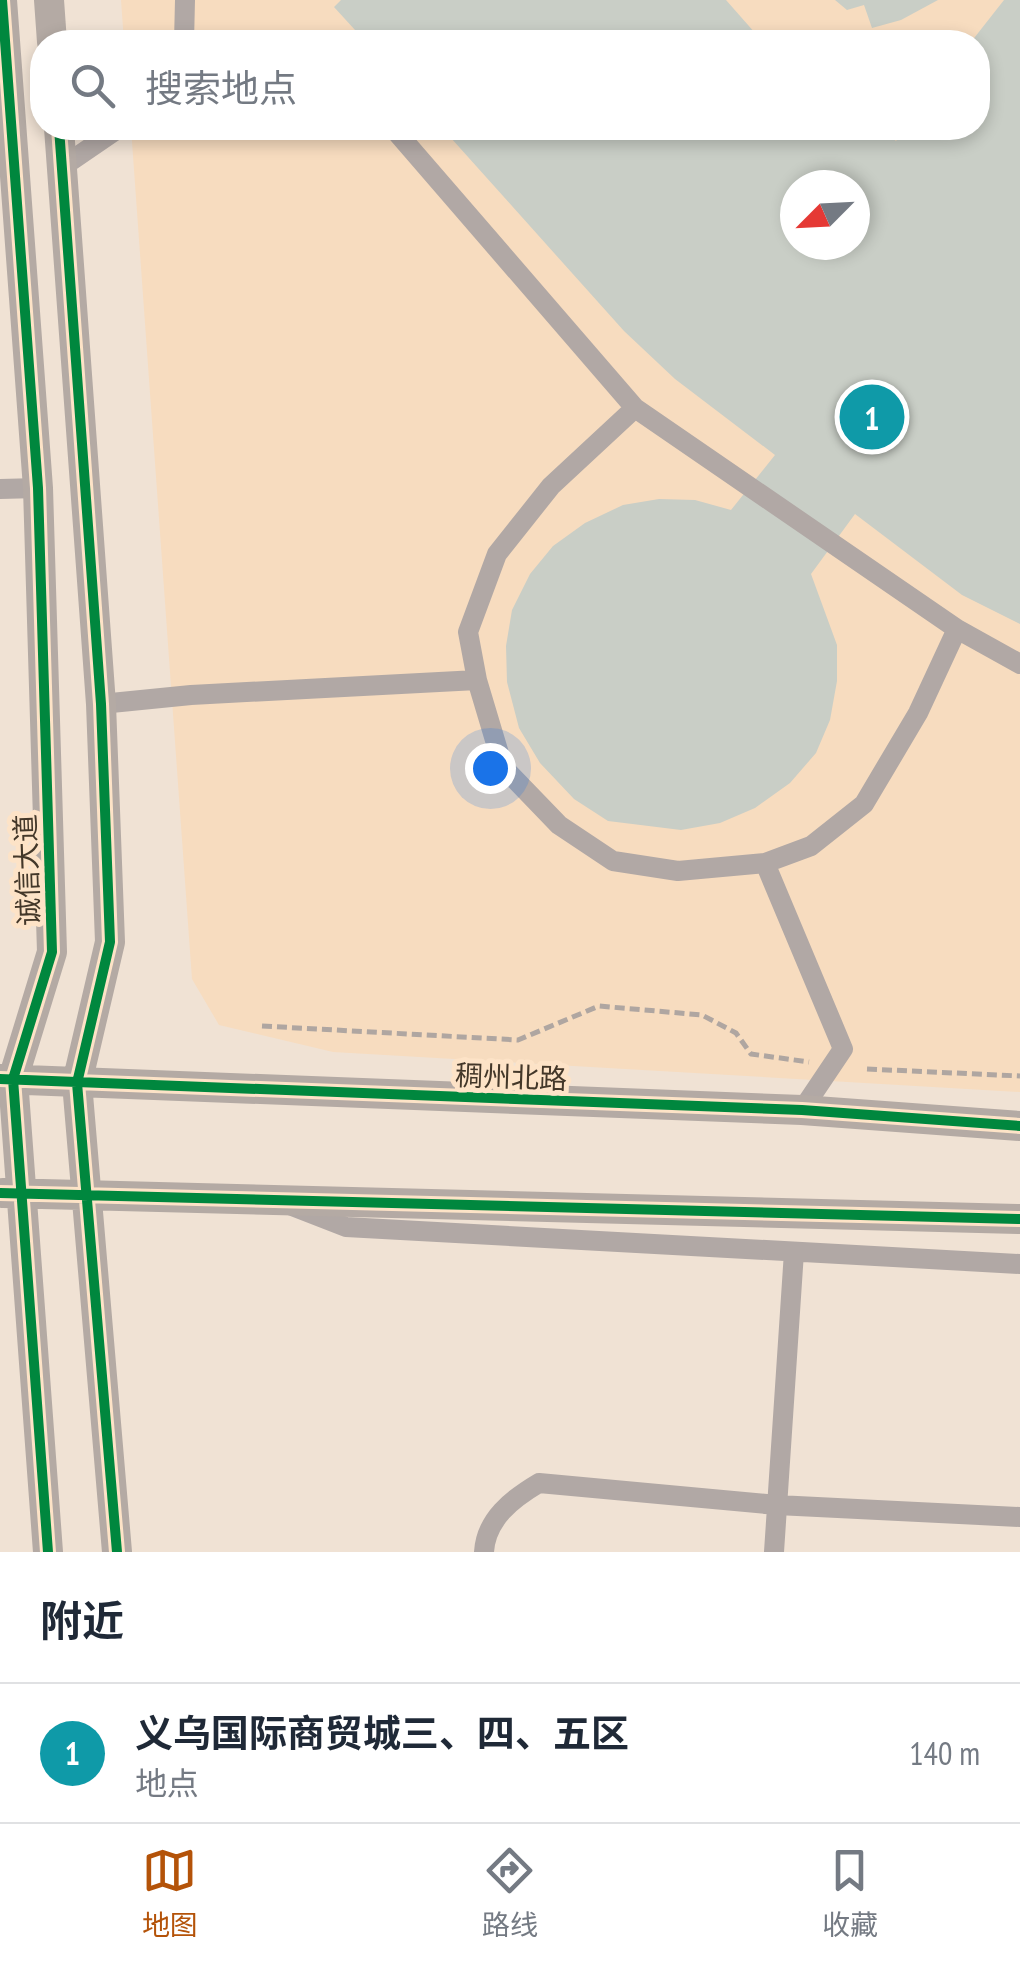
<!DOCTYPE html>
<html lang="zh">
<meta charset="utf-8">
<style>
body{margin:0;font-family:"PT Sans Narrow","Noto Sans SC",sans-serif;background:#f2f2f3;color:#1f2937}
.compass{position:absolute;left:780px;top:170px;width:90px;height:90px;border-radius:50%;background:#fff;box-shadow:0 5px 15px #0003;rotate:246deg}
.you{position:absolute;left:490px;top:768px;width:35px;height:35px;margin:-25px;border:8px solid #fff;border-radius:50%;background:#1a73e8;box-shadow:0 0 0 15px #1a73e833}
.badge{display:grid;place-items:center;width:65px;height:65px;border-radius:50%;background:#b45309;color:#fff;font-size:32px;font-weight:700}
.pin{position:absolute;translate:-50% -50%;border:5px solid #fff;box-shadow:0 2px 10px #0006}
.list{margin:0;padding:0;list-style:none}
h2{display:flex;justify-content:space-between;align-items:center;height:130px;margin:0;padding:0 40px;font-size:42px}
h2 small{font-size:32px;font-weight:400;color:#747a83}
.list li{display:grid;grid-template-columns:65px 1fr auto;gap:30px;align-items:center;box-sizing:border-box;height:140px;padding:0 40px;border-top:2px solid #e0e1e3}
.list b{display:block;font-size:38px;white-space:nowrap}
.list p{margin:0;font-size:32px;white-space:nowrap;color:#747a83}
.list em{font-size:32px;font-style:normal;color:#747a83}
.icon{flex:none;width:55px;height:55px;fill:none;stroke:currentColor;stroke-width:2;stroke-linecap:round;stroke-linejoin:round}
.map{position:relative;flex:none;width:1020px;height:1552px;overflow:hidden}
.search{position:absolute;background:#fff;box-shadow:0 5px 15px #0003;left:30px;right:30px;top:30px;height:110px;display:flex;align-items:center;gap:25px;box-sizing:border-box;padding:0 35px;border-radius:40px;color:#747a83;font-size:38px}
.sheet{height:270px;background:#fff}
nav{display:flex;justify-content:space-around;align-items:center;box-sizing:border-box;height:140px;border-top:2px solid #e0e1e3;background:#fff;font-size:28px;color:#747a83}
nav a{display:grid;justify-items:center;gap:5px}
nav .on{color:#b45309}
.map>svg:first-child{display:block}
.built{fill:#f7dcbf;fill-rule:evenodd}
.building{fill:#c9cec6;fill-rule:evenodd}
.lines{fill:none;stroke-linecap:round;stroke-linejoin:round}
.path{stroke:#afa6a1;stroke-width:5;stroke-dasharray:10 5;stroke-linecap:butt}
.street{stroke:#b1a8a5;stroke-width:20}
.primary{stroke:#b4aaa4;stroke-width:30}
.cycleway-casing{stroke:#fde3c7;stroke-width:16}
.cycleway{stroke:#00873e;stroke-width:10}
.labels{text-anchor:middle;stroke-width:10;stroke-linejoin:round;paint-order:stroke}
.street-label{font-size:28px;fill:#433729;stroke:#fde3c7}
</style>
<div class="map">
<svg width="1020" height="1552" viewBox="0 0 1020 1552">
<rect width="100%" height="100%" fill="#f0e2d4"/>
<path class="built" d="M121,0h899v1092l-687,-40 -114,-27 -27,-46 -61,-851h847v-86h-854zM795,185h60v60h-60z"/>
<path class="building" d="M341,0h385l37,42h-397l-32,-35z
M835,0h103l-37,20 -29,8 -8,-23 -17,5z
M1004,0h16v624l-58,-29 -107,-81 -44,60 26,71v36l-7,39 -14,33 -26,30 -35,25 -35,15 -39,7 -73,-9 -34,-22 -34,-36 -21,-35 -12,-46 -1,-36 6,-36 18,-36 23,-28 32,-23 38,-18 36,-6 36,1 36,10 44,-55 -100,-76 -51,-48 -182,-203h438l16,13 10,-13h72v-86h-7zM795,185h60v60h-60z"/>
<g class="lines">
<path class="path" d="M262,1026l256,14 81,-34 103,9 34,18 15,21 58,8
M867,1069l153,7"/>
<path class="street" d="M184,42l1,-42
M393,128l242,280 322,221 63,35
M62,167l57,-39
M0,489l38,-1
M477,680l-9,-48 29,-78 54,-68 84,-78
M101,704l90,-9 286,-15 26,87 56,58 54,36 65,10 87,-8 46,-17 53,-42 54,-91 39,-84
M765,863l78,186 -41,61
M292,1206l54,21 674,37
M484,1552c2,-33 28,-53 55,-69l238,22 243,12
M774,1552l20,-300"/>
<path class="primary" d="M2,0l36,488 14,464 -39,127 35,473
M49,0l3,42
M59,128l42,576 9,238 -33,141 40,469
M0,1079l802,31 218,16
M3,1193l1017,26"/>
<defs>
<path id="cycleway" d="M2,0l36,488 14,464 -39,127 35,473
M59,128l42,576 9,238 -33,141 40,469
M0,1079l802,31 218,16
M0,1193l1020,26"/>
</defs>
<use href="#cycleway" class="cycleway-casing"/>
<use href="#cycleway" class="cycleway"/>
</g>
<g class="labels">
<g class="street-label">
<text transform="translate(27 870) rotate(-92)" y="10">诚信大道</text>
<text transform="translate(511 1077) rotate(2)" y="10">稠州北路</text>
</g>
</g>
</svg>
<svg class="compass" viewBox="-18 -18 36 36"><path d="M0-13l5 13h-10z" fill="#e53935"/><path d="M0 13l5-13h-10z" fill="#747a83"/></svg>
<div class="you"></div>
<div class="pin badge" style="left:872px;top:417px;background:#0f9aa8">1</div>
<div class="search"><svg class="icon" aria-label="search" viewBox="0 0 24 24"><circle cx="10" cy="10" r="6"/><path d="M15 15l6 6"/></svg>搜索地点</div>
</div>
<section class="sheet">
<h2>附近<small></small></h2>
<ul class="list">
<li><span class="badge" style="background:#0f9aa8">1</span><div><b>义乌国际商贸城三、四、五区</b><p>地点</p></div><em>140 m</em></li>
</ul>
</section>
<nav>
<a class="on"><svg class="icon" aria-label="map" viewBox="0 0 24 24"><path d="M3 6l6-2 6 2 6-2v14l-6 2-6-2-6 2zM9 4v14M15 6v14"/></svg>地图</a>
<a><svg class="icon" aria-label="directions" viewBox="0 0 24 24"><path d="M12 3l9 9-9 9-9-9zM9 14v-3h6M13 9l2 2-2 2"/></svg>路线</a>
<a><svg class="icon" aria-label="saved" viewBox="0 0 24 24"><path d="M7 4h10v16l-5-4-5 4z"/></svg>收藏</a>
</nav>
